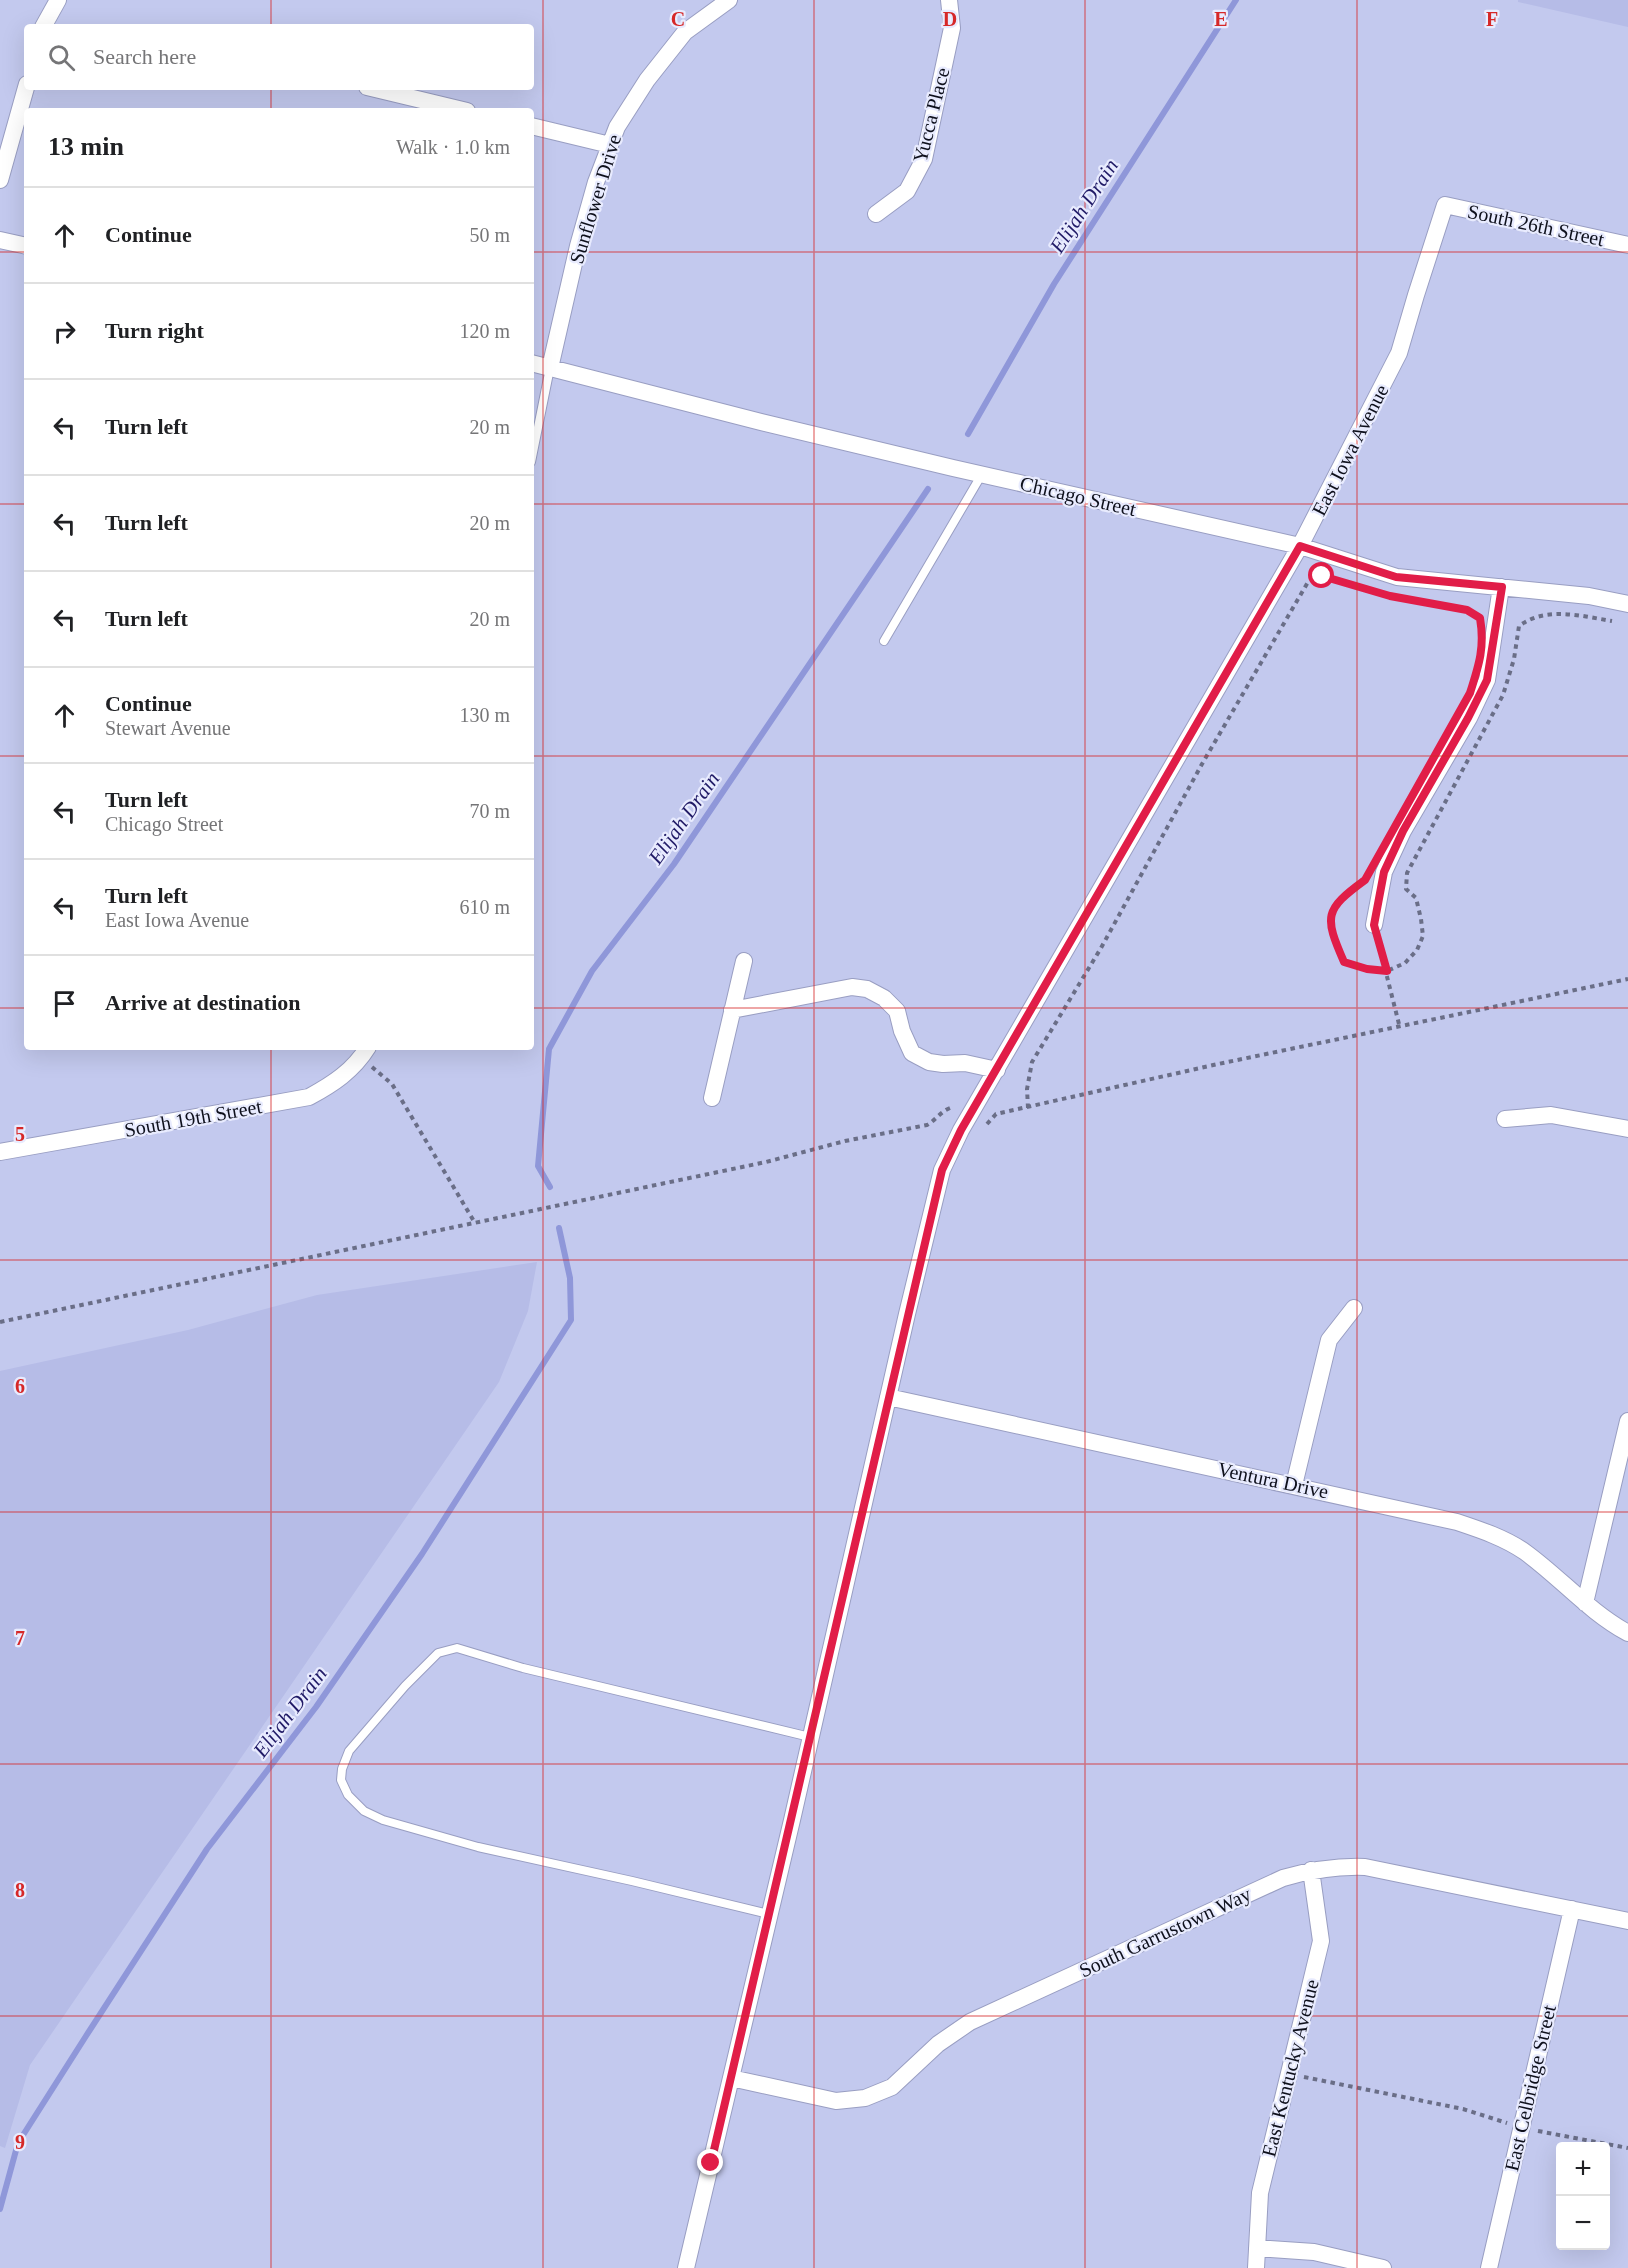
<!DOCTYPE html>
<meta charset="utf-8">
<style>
body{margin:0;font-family:Georgia,serif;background:#f6f6f6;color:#202124}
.controls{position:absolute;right:18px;bottom:18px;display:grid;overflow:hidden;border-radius:6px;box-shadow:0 6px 24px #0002}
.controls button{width:54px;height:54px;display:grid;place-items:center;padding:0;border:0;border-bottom:2px solid #e0e0e0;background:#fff;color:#202124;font:30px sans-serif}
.stop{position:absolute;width:18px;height:18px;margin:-14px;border:4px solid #e11d48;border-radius:50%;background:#fff}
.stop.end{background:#e11d48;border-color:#fff;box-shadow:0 2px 6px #0008}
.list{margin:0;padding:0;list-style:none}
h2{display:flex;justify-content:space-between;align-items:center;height:78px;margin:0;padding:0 24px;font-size:26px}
h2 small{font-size:20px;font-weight:400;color:#757577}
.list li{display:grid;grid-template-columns:39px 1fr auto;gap:18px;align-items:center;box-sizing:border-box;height:96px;padding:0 24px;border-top:2px solid #e0e0e0}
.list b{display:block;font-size:22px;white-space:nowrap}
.list p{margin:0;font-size:20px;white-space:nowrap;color:#757577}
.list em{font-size:20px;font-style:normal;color:#757577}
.icon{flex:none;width:33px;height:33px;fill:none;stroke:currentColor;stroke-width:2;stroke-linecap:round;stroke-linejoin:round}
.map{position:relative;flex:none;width:1628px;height:2268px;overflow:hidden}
.search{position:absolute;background:#fff;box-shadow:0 6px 24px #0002;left:24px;top:24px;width:510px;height:66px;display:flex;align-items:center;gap:15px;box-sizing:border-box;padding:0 21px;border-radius:6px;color:#757577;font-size:22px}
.panel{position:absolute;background:#fff;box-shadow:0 6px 24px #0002;left:24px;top:108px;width:510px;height:942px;border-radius:6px}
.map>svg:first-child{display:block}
.built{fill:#b6bce7}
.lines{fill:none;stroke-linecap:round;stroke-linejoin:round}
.stream{stroke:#8f97d9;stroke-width:6}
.service-casing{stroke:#999ec2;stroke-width:10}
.minor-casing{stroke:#999ec2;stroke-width:18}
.path{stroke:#6a6e87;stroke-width:4;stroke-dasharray:4.5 4.5;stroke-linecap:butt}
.service{stroke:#fff;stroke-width:8}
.minor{stroke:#fff;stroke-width:16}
.route{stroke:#e11d48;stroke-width:8}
.grid{fill:none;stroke:#d62828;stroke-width:1.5;stroke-opacity:0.55}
.labels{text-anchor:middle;stroke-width:4.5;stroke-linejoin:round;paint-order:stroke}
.street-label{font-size:20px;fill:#0e101c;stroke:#e8ebfe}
.water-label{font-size:21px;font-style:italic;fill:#211b67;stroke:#e8ebfe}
.grid-label{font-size:20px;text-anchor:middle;font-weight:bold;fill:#d62828;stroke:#e8ebfe;stroke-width:4.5;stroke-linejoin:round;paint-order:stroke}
</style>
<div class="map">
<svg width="1628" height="2268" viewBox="0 0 1628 2268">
<rect width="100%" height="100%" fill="#c3c9ee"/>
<path class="built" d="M1518,0h110v27l-110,-25z
M537,1262l-9,49 -29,71 -469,683 -25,83 -5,-2v-775l188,-41 129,-35z"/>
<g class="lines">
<path class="stream" d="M968,434l86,-150 182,-284
M550,1187l-12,-21 11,-117 43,-78 82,-107 254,-375
M0,2209l18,-66 68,-107 121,-187 109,-142 106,-153 149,-234 -1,-42 -11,-50"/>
<defs>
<path id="service" d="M531,462l19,-94
M884,641l98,-167
M769,1914l-137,-33 -154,-34 -95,-27 -19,-9 -16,-16 -7,-15 1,-11 7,-18 56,-65 33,-33 19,-5 66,20 287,69"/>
<path id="minor" d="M43,27l15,-27
M367,87l100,24
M531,126l79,19
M0,180l27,-96
M876,214l31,-23 17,-32 28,-131 -3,-28
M0,240l27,6
M531,363l230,59 192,46 347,78 97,31 192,19 39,8
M550,368l28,-122 18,-64 21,-55 30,-47 38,-48 44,-32
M1374,925l10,-53 19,-41 66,-113 18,-38 14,-93
M732,1010l120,-23 15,2 17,9 13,13 5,20 10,22 17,9 14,2 22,-1 32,7
M712,1098l32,-137
M1505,1119l46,-4 77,14
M0,1152l309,-55c24,-13 44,-26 59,-50
M888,1397l569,125c24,8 48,16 68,30 36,26 64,60 103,81
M1294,1485l35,-145 25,-32
M1585,1603l43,-182
M731,2078l105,23 29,-3 27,-11 46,-43 32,-22 313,-144c28,-8 53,-12 82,-11l263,54
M1257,2248l57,4 69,16
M686,2268l106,-448 115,-506 35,-144 19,-40 339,-584 99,-193 17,-58 29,-90 183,40
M1256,2268l4,-75 61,-252 -10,-71
M1489,2268l83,-359"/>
</defs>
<use href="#service" class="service-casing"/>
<use href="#minor" class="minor-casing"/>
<path class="path" d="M1364,880c-40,30 -40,37 -20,82l23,7 20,2 18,-8 12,-13 6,-14 -2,-17 -5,-21 -10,-9 1,-16 96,-178 11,-36 5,-33c27,-20 62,-10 93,-5
M1378,941l22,87
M372,1067l20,17 83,139
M1028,1108l-1,-19 5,-27 69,-114 101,-184 106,-182 14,-6 68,20 77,14 12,8
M987,1124l9,-10 222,-50 410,-85
M0,1322l766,-160 79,-21 82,-16c9,-5 13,-13 23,-17l3,2
M1304,2077l159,32 44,14
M1538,2131l90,17"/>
<use href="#service" class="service"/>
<use href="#minor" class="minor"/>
</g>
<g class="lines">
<path class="route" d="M711,2163l231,-993 19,-40 339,-584 96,31 106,10 -15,93 -19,38 -65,113 -19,41 -10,53 13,46 -20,-2 -23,-7c-20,-46 -20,-52 21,-82l105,-187c9,-28 15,-46 10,-75l-13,-8 -77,-14 -68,-20"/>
</g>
<path class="grid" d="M271,0v27M543,0v2268M814,0v2268M1085,0v2268M1357,0v2268M271,87v24M0,252h27M531,252h1097M0,504h27M531,504h1097M0,756h27M531,756h1097M0,1008h27M531,1008h1097M271,1047v1221M0,1260h1628M0,1512h1628M0,1764h1628M0,2016h1628"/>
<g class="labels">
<g class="street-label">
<text transform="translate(931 115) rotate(-76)" y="7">Yucca Place</text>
<text transform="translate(595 199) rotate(-73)" y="7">Sunflower Drive</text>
<text transform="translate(1536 225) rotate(12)" y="7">South 26th Street</text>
<text transform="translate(1350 450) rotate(-63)" y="7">East Iowa Avenue</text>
<text transform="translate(1078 496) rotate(13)" y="7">Chicago Street</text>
<text transform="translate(193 1118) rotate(-10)" y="7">South 19th Street</text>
<text transform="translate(1273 1480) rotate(12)" y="7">Ventura Drive</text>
<text transform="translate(1165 1932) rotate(-25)" y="7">South Garrustown Way</text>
<text transform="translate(1290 2068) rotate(-76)" y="7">East Kentucky Avenue</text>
<text transform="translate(1530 2088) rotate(-77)" y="7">East Celbridge Street</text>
</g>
<g class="water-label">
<text transform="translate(1084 206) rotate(-57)" y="7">Elijah Drain</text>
<text transform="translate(684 818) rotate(-55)" y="7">Elijah Drain</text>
<text transform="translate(290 1712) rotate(-53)" y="7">Elijah Drain</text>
</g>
</g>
<g class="grid-label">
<text x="678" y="26">C</text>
<text x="950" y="26">D</text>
<text x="1221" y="26">E</text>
<text x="1492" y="26">F</text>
<text x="20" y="1141">5</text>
<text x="20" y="1393">6</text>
<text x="20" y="1645">7</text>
<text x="20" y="1897">8</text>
<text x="20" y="2149">9</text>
</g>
</svg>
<div class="controls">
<button>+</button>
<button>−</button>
</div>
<div class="stop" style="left:1322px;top:576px"></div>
<div class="stop end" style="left:711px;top:2163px"></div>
<div class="search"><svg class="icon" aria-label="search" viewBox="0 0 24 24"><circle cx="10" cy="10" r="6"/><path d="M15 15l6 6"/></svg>Search here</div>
<section class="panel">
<h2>13 min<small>Walk · 1.0 km</small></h2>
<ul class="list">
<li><svg class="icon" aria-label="ahead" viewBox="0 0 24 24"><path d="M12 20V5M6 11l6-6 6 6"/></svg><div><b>Continue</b></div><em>50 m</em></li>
<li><svg class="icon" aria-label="right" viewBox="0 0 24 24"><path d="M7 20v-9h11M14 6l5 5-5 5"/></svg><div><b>Turn right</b></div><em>120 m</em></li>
<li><svg class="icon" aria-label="left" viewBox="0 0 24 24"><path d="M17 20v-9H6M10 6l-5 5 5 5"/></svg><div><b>Turn left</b></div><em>20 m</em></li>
<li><svg class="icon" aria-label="left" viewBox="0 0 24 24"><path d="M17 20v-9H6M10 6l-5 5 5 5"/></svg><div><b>Turn left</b></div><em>20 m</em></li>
<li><svg class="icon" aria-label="left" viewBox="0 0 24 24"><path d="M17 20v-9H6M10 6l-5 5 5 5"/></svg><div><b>Turn left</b></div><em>20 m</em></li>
<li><svg class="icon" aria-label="ahead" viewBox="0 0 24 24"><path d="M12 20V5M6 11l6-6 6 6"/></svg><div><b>Continue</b><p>Stewart Avenue</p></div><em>130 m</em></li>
<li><svg class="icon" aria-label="left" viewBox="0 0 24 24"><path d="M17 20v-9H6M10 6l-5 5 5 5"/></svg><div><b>Turn left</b><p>Chicago Street</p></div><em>70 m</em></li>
<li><svg class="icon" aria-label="left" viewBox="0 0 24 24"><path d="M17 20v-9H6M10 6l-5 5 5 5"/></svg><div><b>Turn left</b><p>East Iowa Avenue</p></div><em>610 m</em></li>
<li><svg class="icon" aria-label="arrive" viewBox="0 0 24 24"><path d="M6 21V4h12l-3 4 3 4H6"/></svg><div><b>Arrive at destination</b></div></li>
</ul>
</section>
</div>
